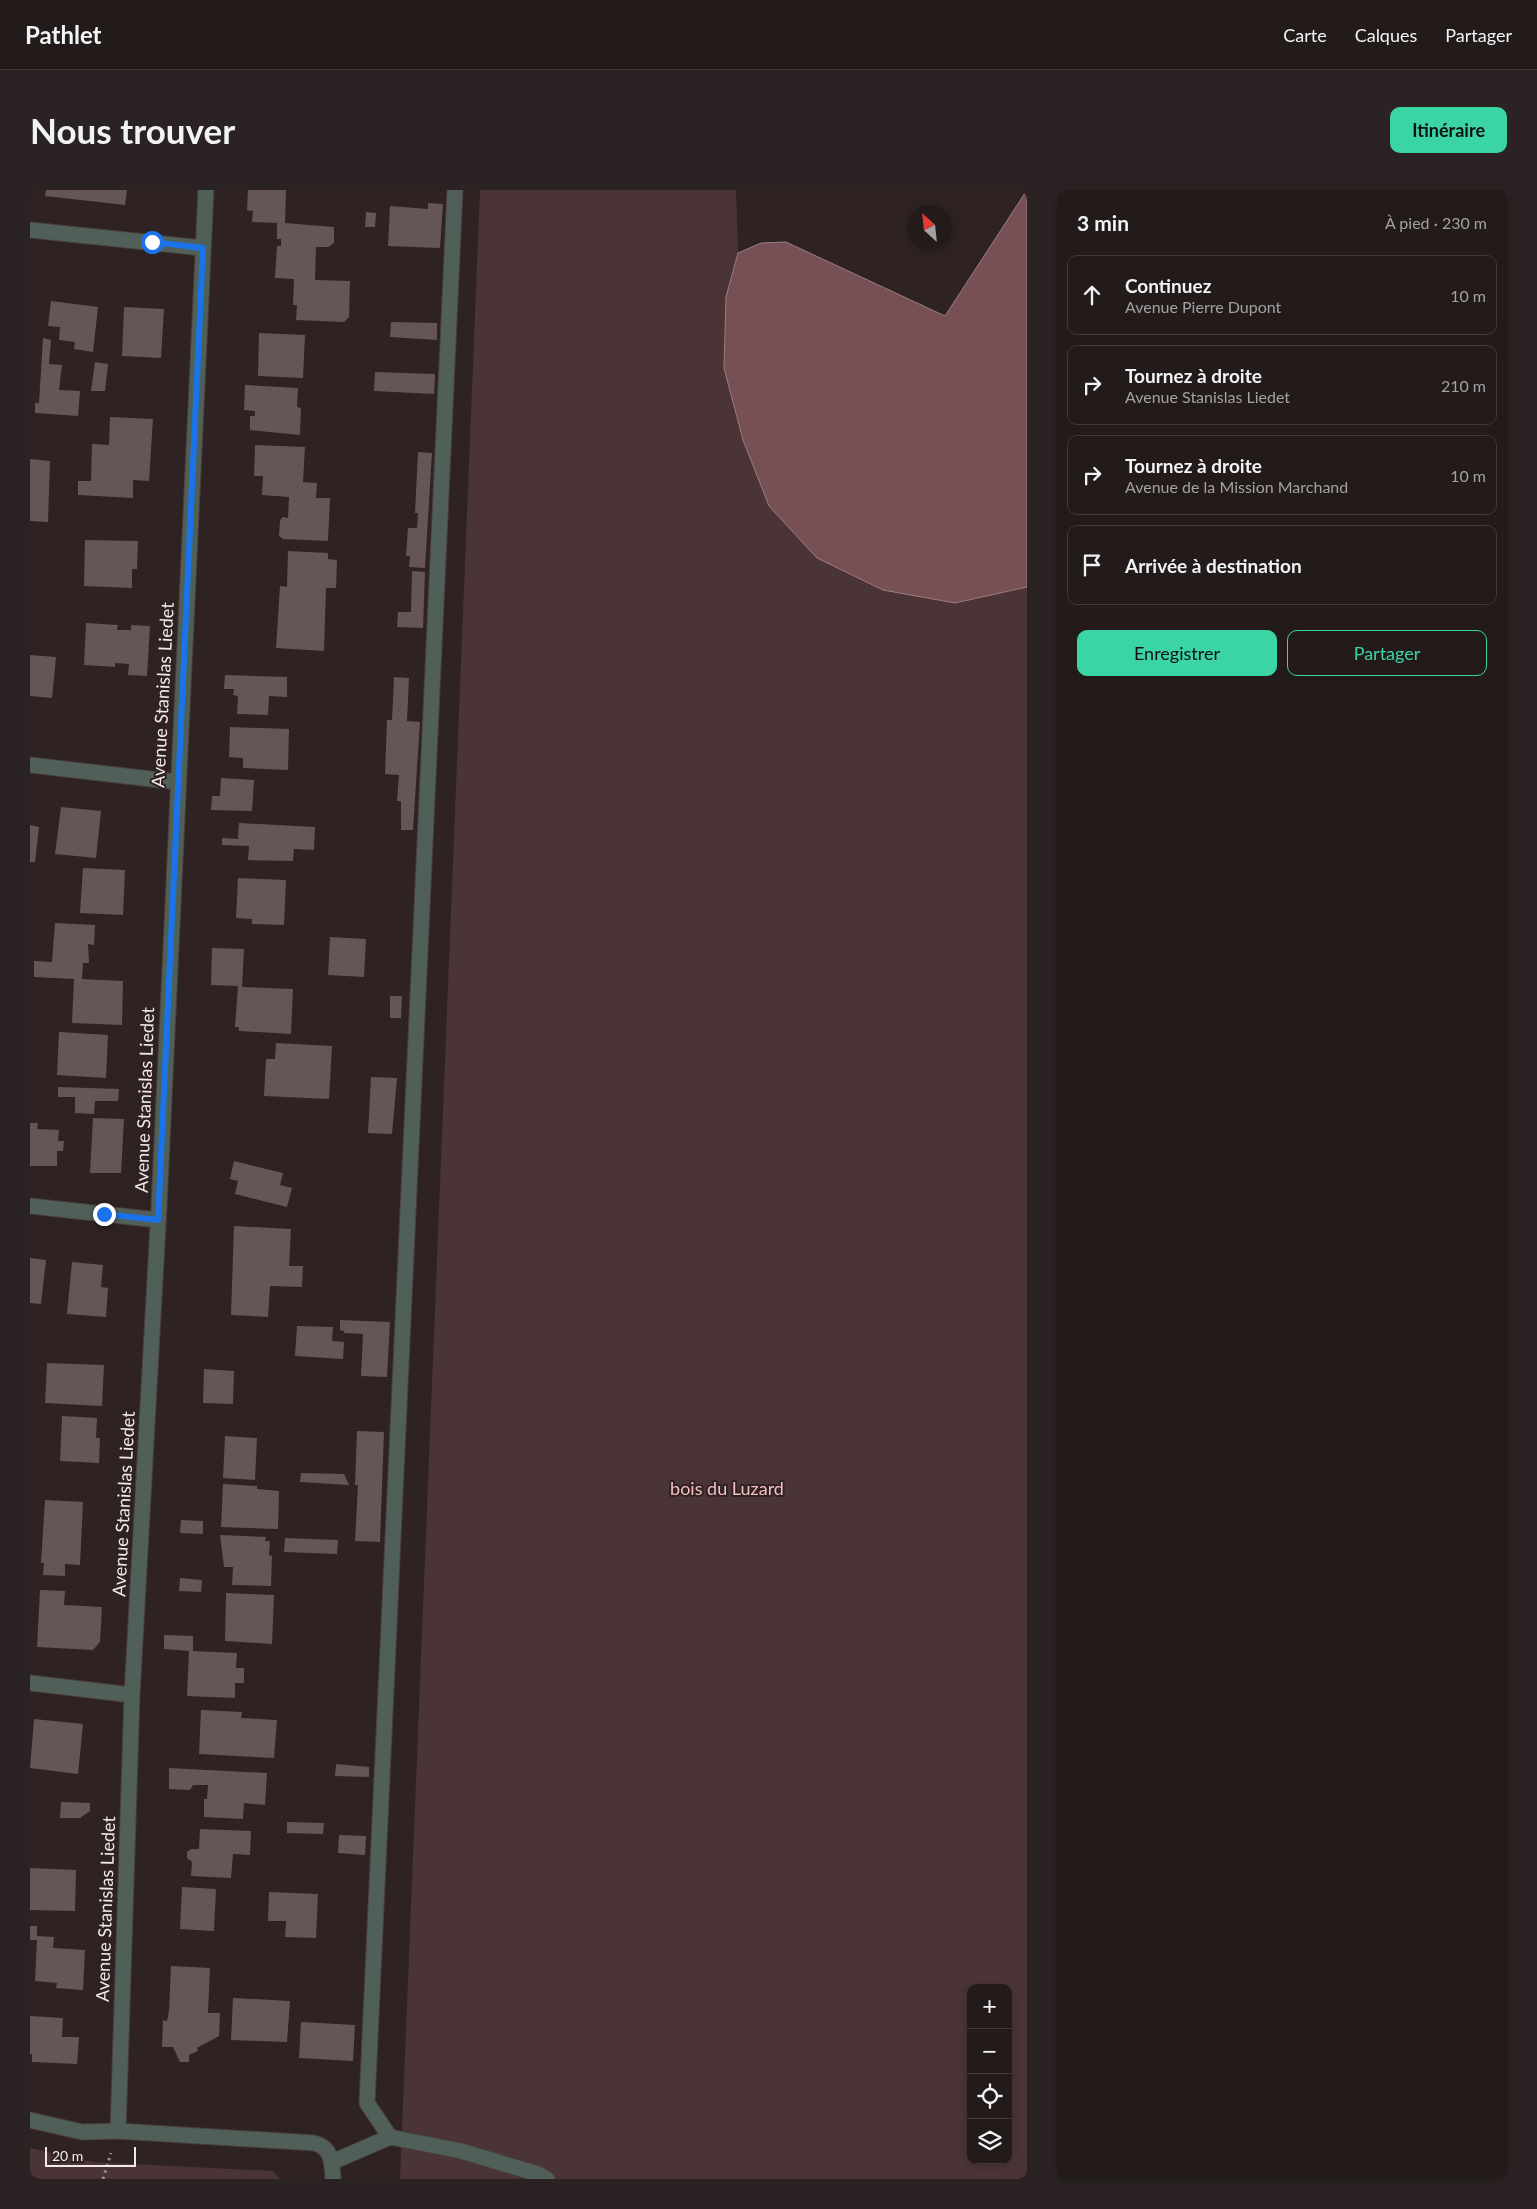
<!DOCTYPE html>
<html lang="fr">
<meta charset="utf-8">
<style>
body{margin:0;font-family:Lato,sans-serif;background:#2b2323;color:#f1f3f6}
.controls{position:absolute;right:15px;bottom:15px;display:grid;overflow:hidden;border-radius:10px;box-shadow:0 2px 8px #0003}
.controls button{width:45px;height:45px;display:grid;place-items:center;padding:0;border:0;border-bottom:1px solid #403839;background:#231a1a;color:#f1f3f6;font:25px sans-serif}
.compass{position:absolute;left:877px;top:15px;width:45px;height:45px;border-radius:50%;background:#231a1a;box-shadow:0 2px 8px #0003;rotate:333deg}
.scale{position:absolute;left:15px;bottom:12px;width:91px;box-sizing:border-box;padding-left:5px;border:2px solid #f3e9ea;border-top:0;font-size:14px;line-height:18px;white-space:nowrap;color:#f3e9ea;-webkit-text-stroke:4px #2f2223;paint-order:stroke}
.stop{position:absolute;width:15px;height:15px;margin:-11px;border:4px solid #1a73e8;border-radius:50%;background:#fff}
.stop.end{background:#1a73e8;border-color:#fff;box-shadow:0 1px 5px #0008}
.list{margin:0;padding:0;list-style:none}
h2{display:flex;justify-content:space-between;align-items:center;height:65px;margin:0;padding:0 20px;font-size:21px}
h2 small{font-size:16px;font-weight:400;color:#a3a1a2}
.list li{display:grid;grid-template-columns:32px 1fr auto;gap:15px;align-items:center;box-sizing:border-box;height:80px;margin:0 10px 10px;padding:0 10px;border:1px solid #403839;border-radius:10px}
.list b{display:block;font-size:19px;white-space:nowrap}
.list p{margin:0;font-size:16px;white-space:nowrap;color:#a3a1a2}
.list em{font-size:16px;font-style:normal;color:#a3a1a2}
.actions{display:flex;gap:10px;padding:15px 20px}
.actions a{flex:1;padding:11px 0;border:1px solid #3ad4a5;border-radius:10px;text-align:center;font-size:18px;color:#3ad4a5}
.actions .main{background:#3ad4a5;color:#111}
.icon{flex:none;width:28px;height:28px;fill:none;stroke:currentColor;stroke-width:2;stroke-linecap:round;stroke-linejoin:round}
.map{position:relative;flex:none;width:997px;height:1989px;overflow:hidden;border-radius:10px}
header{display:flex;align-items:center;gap:30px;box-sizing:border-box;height:70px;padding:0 25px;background:#231a1a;border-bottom:1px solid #403839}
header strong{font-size:24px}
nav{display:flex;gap:28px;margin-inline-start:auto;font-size:18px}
.intro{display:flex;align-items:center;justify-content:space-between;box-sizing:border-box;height:120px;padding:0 30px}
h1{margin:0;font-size:35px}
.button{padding:12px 22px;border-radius:10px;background:#3ad4a5;color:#111;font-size:18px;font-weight:700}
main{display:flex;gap:30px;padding:0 30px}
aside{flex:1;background:#231a1a;border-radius:10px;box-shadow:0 2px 8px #0003}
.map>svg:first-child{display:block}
.green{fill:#4a3436;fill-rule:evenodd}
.water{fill:#765054;stroke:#9c7e81}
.building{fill:#655556}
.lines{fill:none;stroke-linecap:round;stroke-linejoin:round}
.minor-casing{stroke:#4a3e3f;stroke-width:17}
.path{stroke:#988d8e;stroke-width:3;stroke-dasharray:2.5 4;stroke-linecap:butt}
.minor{stroke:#506059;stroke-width:15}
.route{stroke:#1a73e8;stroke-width:6}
.labels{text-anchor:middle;stroke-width:4;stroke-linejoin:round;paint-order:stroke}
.street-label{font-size:18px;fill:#f3e9ea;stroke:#2f2223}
.park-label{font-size:18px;fill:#f6bfc3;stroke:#2f2223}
</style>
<header>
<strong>Pathlet</strong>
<nav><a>Carte</a><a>Calques</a><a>Partager</a></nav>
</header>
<div class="intro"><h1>Nous trouver</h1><a class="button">Itinéraire</a></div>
<main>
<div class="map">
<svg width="997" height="1989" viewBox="0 0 997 1989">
<rect width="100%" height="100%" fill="#2f2223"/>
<path class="green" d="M450,0h256l2,63 -12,44 -2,71 19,72 26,66 186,97 72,-16v1592h-627zM941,1798h37v172h-37z
M0,1958l63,14 180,9 7,8h-250z"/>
<path class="water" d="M997,0v397l-72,16 -72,-13 -66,-32 -48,-52 -26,-66 -19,-72 2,-71 12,-44 23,-10 25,-1 159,74z"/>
<path class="building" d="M16,0h81l-2,15 -80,-9z
M218,0h38l-1,33 49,4v16l-6,4h-12l-1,33 35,1 -1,36 -5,5 -48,-2 1,-15h-4l1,-26 -19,-1 2,-32h4v-7h-4v-16l-25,-1 1,-11 -6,-1z
M398,13l15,1 -3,44 -52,-2 2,-40 38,3z
M336,22l10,1 -1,14h-10z
M21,111l47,6 -5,45 -19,-3 1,-7 -16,-2 1,-13 -12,-1z
M94,117l40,2 -3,49 -39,-2z
M361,132l46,1v17l-47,-3z
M229,143l46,2 -2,43 -45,-2z
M13,148l8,2 -2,24 13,1 -3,25 21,1 -2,25 -43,-3v-10h4z
M65,172l13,2 -3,27h-14z
M345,182l60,2 -1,20 -60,-3z
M215,195l53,3 -1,19 4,1 -1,27 -50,-5v-14h5v-5l-11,-1z
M80,227l43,2 -4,62 -16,-1v18l-55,-3v-14h13l1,-37 17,1z
M225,255l50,2 -2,35 14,1 -1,15h14l-2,43 -45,-2 -4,-3 1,-16 3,-3 5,1 1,-21 -27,-2 1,-19h-9z
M388,262l14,1 -7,115 -16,-1 1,-11h-4l2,-28h9l1,-15h-3z
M0,269l20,2 -2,61 -18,-1z
M55,350l53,1 -1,28h-5v19l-48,-2z
M258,361l40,2v6l9,1 -1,28h-10l-2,63 -48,-3 4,-62 7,1z
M382,381l13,1 -2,56 -26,-1 1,-15h13z
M56,433l32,2 -1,5h14v-5l19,1 -3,50 -19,-1 1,-11 -14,-1v4l-31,-2z
M0,465l26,2 -4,41 -22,-2z
M195,485l62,2v20l-18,-1 -1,19 -31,-1 1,-18 -5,-1 1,-6h-10z
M364,487l15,1 -2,43 13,1 -7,108h-12v-29h-4l2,-26 -14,-1 2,-54h5z
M200,537l59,2 -1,41 -45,-2v-10l-14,-1z
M191,588l33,2 -2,31 -41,-1 1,-14h8z
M31,617l40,4 -5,47 -41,-4z
M209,633l76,4 -1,23 -20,-1 -1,12 -45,-1 1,-14 -27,-1v-7l16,1z
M0,635l9,2 -4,35h-5z
M53,678l42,2 -2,45 -43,-2z
M208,688l48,2 -2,45 -32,-1v-5l-16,-1z
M25,733l40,2 -1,20 -6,-1 1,19h-6l-1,16 41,2 -1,44 -50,-2 2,-44 -40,-2v-16l18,1z
M300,747l36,2 -2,38 -36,-2z
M182,758l32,1 -2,38 51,2 -2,45 -52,-3v-4h-4l3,-41 -27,-1z
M360,806h12l-1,22h-11z
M29,842l49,3 -2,43 -49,-3z
M246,853l56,3 -3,53 -65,-3 2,-37h9z
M341,887l26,1 -5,56 -24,-1z
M28,897l61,2 -1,12h-23l-1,13 -19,-1v-16h-17z
M63,928l31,1 -3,54h-31z
M0,933h8l-1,6 22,1 -1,11h6l-1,10h-6v15h-27z
M204,971l49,12 -3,12 12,3 -5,19 -52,-13 3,-13 -8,-2z
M204,1036l57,3 -2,37h14l-1,21 -32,-1 -2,31 -37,-2z
M0,1068l16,2 -5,44 -11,-1z
M42,1072l31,3 -2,22 7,1 -2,29 -39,-3z
M310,1130l50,2 -3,55 -26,-1 2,-42 -19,-1v-2l-4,-1z
M267,1136l36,1 -1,14 12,1 -1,17 -48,-3z
M17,1173l57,2 -2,41 -57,-3z
M174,1179l30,2 -1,33 -30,-1z
M32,1226l35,2 -1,20h4l-1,25 -39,-2z
M327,1241l27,1 -4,110 -25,-1 3,-56h-3z
M195,1246l32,2 -2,42 -32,-2z
M271,1283l43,1 5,11 -49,-3z
M193,1294l34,2v3l22,2 -1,38 -57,-2z
M15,1310l38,2 -3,63 -15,-1v12l-22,-1 1,-12h-3z
M151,1330l22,1v13l-23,-1z
M190,1345l46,2 -1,4h5l-1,14 3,1 -1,30 -39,-1 1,-18h-9z
M255,1348l53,2 -1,14 -53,-2z
M150,1388l22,2 -1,12 -22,-1z
M10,1400l25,1 -1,14 38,2 -2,35 -7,8 -56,-3z
M196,1403l48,2 -2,49 -47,-3z
M134,1445l29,1v15l44,2 -1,15h8v15h-9v15l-48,-2 2,-45 -25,-2z
M171,1520l41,2 -1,6 36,2 -3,38 -75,-4z
M4,1529l49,5 -5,50 -48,-6z
M306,1574l33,3v10l-34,-1z
M139,1578l98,5 -2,32 -21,-2 -1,16 -39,-2v-18h3l1,-14h-15l-3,5 -21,-1z
M31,1612l29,1v8l-10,7h-20z
M257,1632l37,1 -1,11 -36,-1z
M170,1639l51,2 -1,24 -17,-1 -2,24 -40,-2 1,-14 -5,-4v-6l4,-3h8z
M309,1645l27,1 -1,19 -27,-2z
M0,1678l46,2 -1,41 -45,-1z
M152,1697l34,2 -2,42 -34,-2z
M239,1702l49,2 -2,44 -31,-1 1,-16h-18z
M0,1736h7v10l17,1 -1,11 32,2 -2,40 -27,-2 1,-5 -22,-2 2,-41h-7z
M141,1776l39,2 -2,45h12l-1,23 -22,12 1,3 -9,4v7h-9l-7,-15h-11l1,-27 4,1 2,-10z
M203,1808l57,3 -3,41 -56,-2z
M0,1826l33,2 -1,19h17l-2,27 -45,-2v-8h-2z
M271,1832l54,3 -2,36 -54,-3z"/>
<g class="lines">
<defs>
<path id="minor" d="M0,40l173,18
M0,575l147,17
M0,1016l128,14
M0,1493l102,12
M0,1930l52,12 36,-1 196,12c18,4 18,20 19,36
M88,1941l14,-436 27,-488 47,-1017
M360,1947l-23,-34 88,-1913
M302,1972l58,-25 71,14 77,23 9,5"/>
</defs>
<use href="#minor" class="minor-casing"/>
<path class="path" d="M73,1989l8,-26"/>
<use href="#minor" class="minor"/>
</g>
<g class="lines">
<path class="route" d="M74,1024l54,6 45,-972 -51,-6"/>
</g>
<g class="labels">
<g class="street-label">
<text transform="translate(133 505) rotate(-87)" y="6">Avenue Stanislas Liedet</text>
<text transform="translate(115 910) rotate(-88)" y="6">Avenue Stanislas Liedet</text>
<text transform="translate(94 1314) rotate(-87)" y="6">Avenue Stanislas Liedet</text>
<text transform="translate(76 1719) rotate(-88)" y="6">Avenue Stanislas Liedet</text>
</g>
<g class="park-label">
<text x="697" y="1305">bois du Luzard</text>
</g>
</g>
</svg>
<div class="controls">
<button>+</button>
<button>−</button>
<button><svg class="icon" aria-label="locate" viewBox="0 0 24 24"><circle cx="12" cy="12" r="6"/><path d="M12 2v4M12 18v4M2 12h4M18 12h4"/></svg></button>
<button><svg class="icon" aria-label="layers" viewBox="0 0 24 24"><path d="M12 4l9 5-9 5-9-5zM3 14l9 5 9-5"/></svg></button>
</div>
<svg class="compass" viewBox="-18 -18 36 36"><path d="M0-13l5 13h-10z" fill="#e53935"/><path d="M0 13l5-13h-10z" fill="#a3a1a2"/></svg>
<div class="scale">20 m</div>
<div class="stop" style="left:122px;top:52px"></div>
<div class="stop end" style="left:74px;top:1024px"></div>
</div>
<aside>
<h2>3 min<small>À pied · 230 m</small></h2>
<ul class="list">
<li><svg class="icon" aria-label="ahead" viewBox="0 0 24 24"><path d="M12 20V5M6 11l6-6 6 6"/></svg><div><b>Continuez</b><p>Avenue Pierre Dupont</p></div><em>10 m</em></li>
<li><svg class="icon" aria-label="right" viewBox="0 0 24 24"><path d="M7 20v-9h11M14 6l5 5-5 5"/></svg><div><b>Tournez à droite</b><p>Avenue Stanislas Liedet</p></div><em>210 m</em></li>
<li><svg class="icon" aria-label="right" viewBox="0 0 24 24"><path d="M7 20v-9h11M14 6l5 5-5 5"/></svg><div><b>Tournez à droite</b><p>Avenue de la Mission Marchand</p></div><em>10 m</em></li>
<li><svg class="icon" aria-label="arrive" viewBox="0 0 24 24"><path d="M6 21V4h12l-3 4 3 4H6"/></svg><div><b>Arrivée à destination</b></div></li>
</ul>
<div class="actions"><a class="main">Enregistrer</a><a>Partager</a></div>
</aside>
</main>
